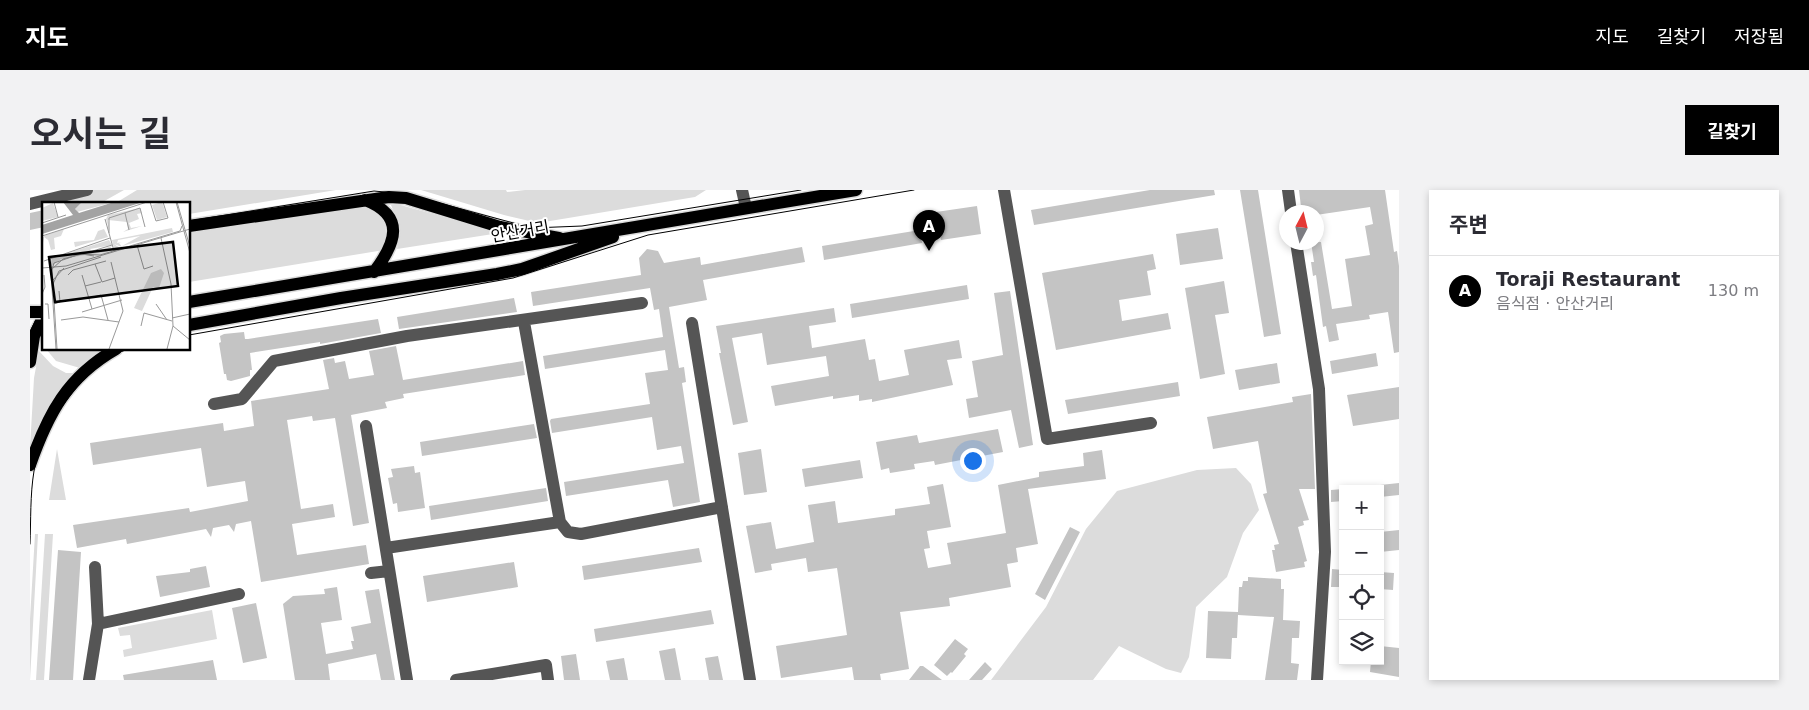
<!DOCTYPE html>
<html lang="ko">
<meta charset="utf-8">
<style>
body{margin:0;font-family:"DejaVu Sans","Noto Sans KR",sans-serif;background:#f2f2f3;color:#2b2b33}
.controls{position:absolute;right:15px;bottom:15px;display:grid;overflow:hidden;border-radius:0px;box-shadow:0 2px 8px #0003}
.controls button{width:45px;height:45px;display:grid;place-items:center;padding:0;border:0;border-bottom:1px solid #e1e1e2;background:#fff;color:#2b2b33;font:25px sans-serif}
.compass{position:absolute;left:1249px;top:15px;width:45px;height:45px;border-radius:50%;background:#fff;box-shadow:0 2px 8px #0003;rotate:7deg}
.you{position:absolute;left:942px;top:270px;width:18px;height:18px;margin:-12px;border:4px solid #fff;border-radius:50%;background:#1a73e8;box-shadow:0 0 0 8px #1a73e833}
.badge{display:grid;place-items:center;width:32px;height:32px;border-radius:50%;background:#000;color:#fff;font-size:16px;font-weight:700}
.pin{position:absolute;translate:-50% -41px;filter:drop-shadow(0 1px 2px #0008)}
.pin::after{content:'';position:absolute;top:26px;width:18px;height:15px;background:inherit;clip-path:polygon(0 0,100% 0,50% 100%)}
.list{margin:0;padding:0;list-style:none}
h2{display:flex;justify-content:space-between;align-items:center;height:65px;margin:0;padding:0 20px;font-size:21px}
h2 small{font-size:16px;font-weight:400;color:#7c7c81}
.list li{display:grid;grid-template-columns:32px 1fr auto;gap:15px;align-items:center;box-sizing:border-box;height:70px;padding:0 20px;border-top:1px solid #e1e1e2}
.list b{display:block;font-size:19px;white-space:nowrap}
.list p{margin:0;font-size:16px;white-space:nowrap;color:#7c7c81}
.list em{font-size:16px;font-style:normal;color:#7c7c81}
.icon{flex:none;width:28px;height:28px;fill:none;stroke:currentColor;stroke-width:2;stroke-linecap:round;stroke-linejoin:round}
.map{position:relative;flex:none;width:1369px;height:490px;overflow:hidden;border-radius:0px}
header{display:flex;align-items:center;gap:30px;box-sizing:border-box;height:70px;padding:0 25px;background:#000;color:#fff}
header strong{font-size:24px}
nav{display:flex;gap:28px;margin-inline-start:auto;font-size:18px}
.intro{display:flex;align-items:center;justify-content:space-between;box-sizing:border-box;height:120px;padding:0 30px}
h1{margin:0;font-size:35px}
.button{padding:12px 22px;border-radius:0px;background:#000;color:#fff;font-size:18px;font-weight:700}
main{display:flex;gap:30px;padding:0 30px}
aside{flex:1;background:#fff;border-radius:0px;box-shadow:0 2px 8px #0003}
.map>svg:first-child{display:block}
.green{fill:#dcdcdc}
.building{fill:#c4c4c4}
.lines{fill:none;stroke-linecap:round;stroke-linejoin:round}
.major-casing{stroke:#dbdbdb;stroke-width:15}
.minor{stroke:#555;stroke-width:12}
.major{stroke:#000;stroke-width:12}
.tram{stroke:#000;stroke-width:1}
.major-bridge-casing{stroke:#dbdbdb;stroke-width:15;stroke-linecap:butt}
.major-bridge{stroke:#000;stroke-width:12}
.labels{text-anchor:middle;stroke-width:4;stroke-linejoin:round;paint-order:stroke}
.street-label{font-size:16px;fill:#000;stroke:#fff}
.inset-road{fill:none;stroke:#999;stroke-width:1}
.view{fill:#000;fill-opacity:0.15;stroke:#000;stroke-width:2.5}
.inset-edge{fill:none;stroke:#000;stroke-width:2.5}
</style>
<header>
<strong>지도</strong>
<nav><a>지도</a><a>길찾기</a><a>저장됨</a></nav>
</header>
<div class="intro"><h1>오시는 길</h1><a class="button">길찾기</a></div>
<main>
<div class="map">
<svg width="1369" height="490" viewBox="0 0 1369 490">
<rect width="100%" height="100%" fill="#fff"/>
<path class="green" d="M62,0h32l-25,14h-37z
M107,0h199l-147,24v-10h-75z
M391,0h85l1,2 18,-2h181l-11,7 -157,26 -34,-8z
M367,14l97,27 -1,3 -96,15 3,-22 -9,-22z
M327,16c29,2 32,20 27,44l-195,32v-49z
M16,159h63l-29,19 -24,-7z
M9,161l14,15 13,7h9l-45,75 4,-70z
M27,259l9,51h-17z
M1206,278l15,16 8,26 -16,23 -16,44 -31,30 -7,50 -8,16 -15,-4 -47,-23 -26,34h-102l55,-73 40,-78 31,-38 80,-21z
M5,344h3l-8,146v-61z
M15,344h8l-9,146h-8z
M182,420l5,29 -93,18 -1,-7 9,-2 -2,-13 -10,1 -2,-8z"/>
<path class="building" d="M1120,0h64l1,5 -181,30 -3,-15z
M1210,0h18l23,144 -17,3z
M1269,0h86l9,62 3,-1 2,15v86l-5,1 -6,-41 -19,3 1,4 -34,5 3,16 -10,2 -3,-16 -3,1 -7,-52 -3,1 -2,-14h3l-3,-20h10l11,67 20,-3 -7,-47 25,-4 -5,-29 8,-2 -3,-17 -54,8v-3h-10l-1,-5h-4z
M947,16l4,28 -40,6 -5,-28z
M14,20v17l-14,3v-17z
M1188,38l5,31 -43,6 -4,-31z
M890,40l2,13 -98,17 -2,-14z
M772,57l3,15 -102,18 4,20 -38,7 10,61 5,-1 2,15 -4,1 18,119 -27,5 -5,-27 -102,16 -2,-14 120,-19 -3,-17 -24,4 -5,-33 -100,16 -2,-12 1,-2 99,-15 -5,-31 23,-3 -3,-20 -120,19 -2,-13 120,-19 -4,-28 -5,1 -4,-22 -117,18 -2,-14 110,-17 -2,-17 8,-9 11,2 6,12 36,-6 1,8z
M1123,64l3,15 -9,2 4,24 -32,5 3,21 46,-8 3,16 -115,21 -14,-77z
M1194,91l5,32 -14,2 10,59 -25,5 -15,-91z
M937,95l2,14 -117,19 -2,-14z
M980,101l23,154 -14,3 -8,-38 -42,8 -3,-19 12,-2 -6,-36 31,-6 -9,-62z
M484,108l3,14 -118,17 -2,-12z
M804,118l2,14 -27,4 3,22 53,-9 4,21 6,-1 4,22 30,-6 -5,-25 55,-10 3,18 -15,2 6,25 -81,17v-3l-13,2v-6l-26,4v-3l-58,10 -4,-20 58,-10 -3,-20 -59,9 -5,-32 -30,5 16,84 -15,3 -14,-72h2l-5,-27z
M348,129l3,14 -61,11v-2l-70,11 2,17h-2v6l-19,5 -4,-1 -1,-6h-2l-5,-31 2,-1 -1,-6 4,-2 20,-2 1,7h3z
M366,156l7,34 120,-19 2,14 -122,19 1,4 -19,4 2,6 -36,7 18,108 -16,3 -18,-108 -22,3 -1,-5 -25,4 14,89 32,-5 2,13 -43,7 5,31 69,-10 3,19 -108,18 -10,-61 -15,3 -2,8 -5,-7 -16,3 -2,9 -5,-8 -79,15 -1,-5 -49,9 -4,-23 116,-17 1,4 58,-11 -3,-20 -38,6 -6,-39 -108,17 -3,-22 133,-20 1,8 30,-5 -3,-25 78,-12 -6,-29 11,-2 1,5 10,-2 4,18 25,-4 -5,-24z
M1346,163l2,13 -46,8 -2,-13z
M1247,173l3,20 -41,7 -4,-20z
M1148,192l2,14 -112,18 -3,-14z
M1369,197v32l-46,7 -6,-31z
M1281,204l4,95h-16l10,31 -6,1 1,4 -6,2 9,34 -3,1 1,5 -29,5 -4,-22h3l-1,-5 5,-1 -16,-50 4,-1 -9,-52 -45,8 -6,-32 86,-15 -1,-5z
M504,234l3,14 -115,18 -2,-14z
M968,239l5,23 -68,13 -1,-4 -20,3 1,5 -25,4 -1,-5 -8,2 -5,-28 41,-7 2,8z
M731,259l6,43 -23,3 -6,-42z
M1072,260l4,29 -78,10 10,55 -22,4 2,14 -11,2 4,23 -62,11 1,8 -50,6 9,57 -29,5 1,6h-27l-2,-13 -71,11 -5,-32 71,-11 -10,-67 -29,4 -2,-14 -35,6 1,6 -17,3 -9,-47 25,-4 5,27 38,-7 -6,-37 27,-4 3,22 57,-8v-6l35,-5 -3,-17 16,-3 8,43 -24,4 3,17 -6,1 4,19 23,-4 -4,-21 59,-10 -8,-48 41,-8v-5l45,-6 -1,-13z
M830,270l3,18 -58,9 -3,-18z
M384,276l1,7 5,-1 5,36 -27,4 -1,-9 -4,1 -5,-26 5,-1 -2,-8z
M1369,293v12l-19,2v-12z
M516,298l2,13 -117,19 -2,-14z
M1313,299v12l-12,1v-12z
M1040,337l10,5 -35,68 -10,-6z
M1369,340v20l-19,2v-20z
M669,358l3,14 -118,18 -2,-14z
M28,360l23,2 -8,128h-24z
M484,372l4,25 -91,15 -4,-26z
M176,376l4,21 -50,10 -4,-21 34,-4v-3z
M1302,379l11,1v17h-12z
M1350,382l14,1 -1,17 -13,-1z
M1218,387l33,2v10h3l-1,31 17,1 -1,17h-7l-1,25 8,1 -2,16h-32l9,-63 -36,-2 -1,23h-5l-1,21 -25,-1 2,-47 30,1 1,-25h3l1,-6h5z
M307,397l5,33 -21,3 5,31 27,-5 -2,-8h3l-3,-14 20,-4 -6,-32 14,-2 16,91h-14l-5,-26 -48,10 2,16h-35l-12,-76 10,-8 32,-2 -1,-5z
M226,413l11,55 -24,5 -11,-55z
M681,420l3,14 -118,18 -2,-13z
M925,449l13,10 -4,5 2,2 -14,17 -1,-1 -4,4 -13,-11z
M1350,456l19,2v29l-29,-5 1,-11h9z
M645,458l6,32h-16l-6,-29z
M546,464l4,26h-16l-3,-24z
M688,466l5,24h-14l-4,-22z
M594,468l4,22h-18l-4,-19z
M183,470l4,20h-93l-1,-5z
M955,472l7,7 -10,11h-13z
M890,476h3l19,14h-33z"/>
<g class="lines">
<defs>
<path id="major" d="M335,10c41,16 31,43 9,72
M159,36l200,-29 17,1 94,29 59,11
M159,112l667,-112
M159,135l152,-27 156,-24 25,-5 91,-32
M0,172l4,-26 10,-20
M0,275c18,-51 37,-88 86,-116"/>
</defs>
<use href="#major" class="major-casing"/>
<path class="minor" d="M712,0l4,18
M974,0l43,249 104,-16
M1258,0l3,22
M0,14l57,-14
M1266,52l23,147 6,163 -8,128
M494,132l36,200 8,10 13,2 141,-27
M662,133l58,357
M184,214l28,-5 32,-38 133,-25 235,-33
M336,236l41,254
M356,358l174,-26
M341,383l18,-2
M68,434l141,-30
M59,490l9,-56 -3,-57
M426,490l90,-15 2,15"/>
<use href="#major" class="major"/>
<path class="tram" d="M159,31l185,-30 32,3 126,34 50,-2 219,-36
M0,142l14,-30
M159,145l324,-57 135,-43 266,-45
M0,354c1,-24 0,-49 4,-73 7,-44 51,-108 94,-122"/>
<defs>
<path id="major-bridge" d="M0,122h14"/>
</defs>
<use href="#major-bridge" class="major-bridge-casing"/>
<use href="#major-bridge" class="major-bridge"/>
</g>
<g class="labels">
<g class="street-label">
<text transform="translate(490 41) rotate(-10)" y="6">안산거리</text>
</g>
</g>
<g transform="translate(12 12)">
<rect width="148" height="148" fill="#fff"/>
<path d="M40,0l29,1 3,-1 -37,10 -2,-3zM120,0l5,15 -10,3 -5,-15zM11,1l5,14 -16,4v-13zM98,6l2,5 -5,1 2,5 -10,4 2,5 11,-2 -19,6 5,-3 -1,-7 -19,-2 2,12 -4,-13 2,-4zM130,26l1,4 -51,14 18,-10 -22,4 -1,3 5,-1 -3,1 3,4 -8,-3 6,4 -6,1 -2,-9zM22,27l-3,7 -7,2 1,11 -4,1 -4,-14 1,4 -4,-3 -1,6 -1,-5 4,-3zM62,27l4,8 -33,10 -1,-5 20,-2 4,-9zM67,38l3,5 -22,4 3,3 19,-6 -3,5 -48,8 -11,8 2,-9zM119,67l3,4 -5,15 -6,-1 -11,24 -8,-3 17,-35z" fill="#dcdcdc"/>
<path d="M21,0h19l-7,7 4,4 35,-11h29l-101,32v-9l31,-10z" fill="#a3a3a3"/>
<path class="inset-road" d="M12,0l4,15M108,0l6,19 12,-3 -5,-16M134,0l14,51M135,0l13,45M83,11l4,17M63,17l9,32M0,21l24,-8M67,31v-15l31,-10 5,19M0,34l105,-34M119,36l10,46 2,42 -6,23M95,43l7,24 9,-3M41,52l29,-9M2,59l66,-23M53,62l7,18 13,-4M0,66l24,-2 124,-37M26,73l5,-5 33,-9M40,73l10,34M11,78l11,-12M11,82l6,-13 42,-14M43,84l16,-4M0,92l3,-7 -1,-12M47,96l12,-3 7,25M3,102h3l1,15M12,102l6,-2 -1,-11M114,102l11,16M40,110l40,-12M130,116l18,-4M19,118l22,-3 36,5M99,124l3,-13 28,8M131,124l17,14M14,147l-5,-76 3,-10 26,-9 20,1 80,-24 2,-5M15,147l-5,-80 11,-10 19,-5 12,2M67,147l14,-38 -12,-49"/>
<path class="view" d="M131,40l5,44 -123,16 -6,-45z"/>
<rect width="148" height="148" class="inset-edge"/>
</g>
</svg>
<div class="controls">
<button>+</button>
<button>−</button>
<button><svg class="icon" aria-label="locate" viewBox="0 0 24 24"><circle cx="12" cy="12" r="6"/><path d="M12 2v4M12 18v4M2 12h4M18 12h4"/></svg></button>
<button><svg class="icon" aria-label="layers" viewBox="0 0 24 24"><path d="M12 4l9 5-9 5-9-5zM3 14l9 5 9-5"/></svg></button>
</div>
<svg class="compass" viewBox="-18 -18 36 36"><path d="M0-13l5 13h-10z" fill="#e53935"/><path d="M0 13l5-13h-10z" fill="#7c7c81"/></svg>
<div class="you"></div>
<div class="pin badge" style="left:899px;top:61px">A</div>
</div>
<aside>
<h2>주변<small></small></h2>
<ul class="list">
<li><span class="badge">A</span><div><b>Toraji Restaurant</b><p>음식점 · 안산거리</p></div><em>130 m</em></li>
</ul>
</aside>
</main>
